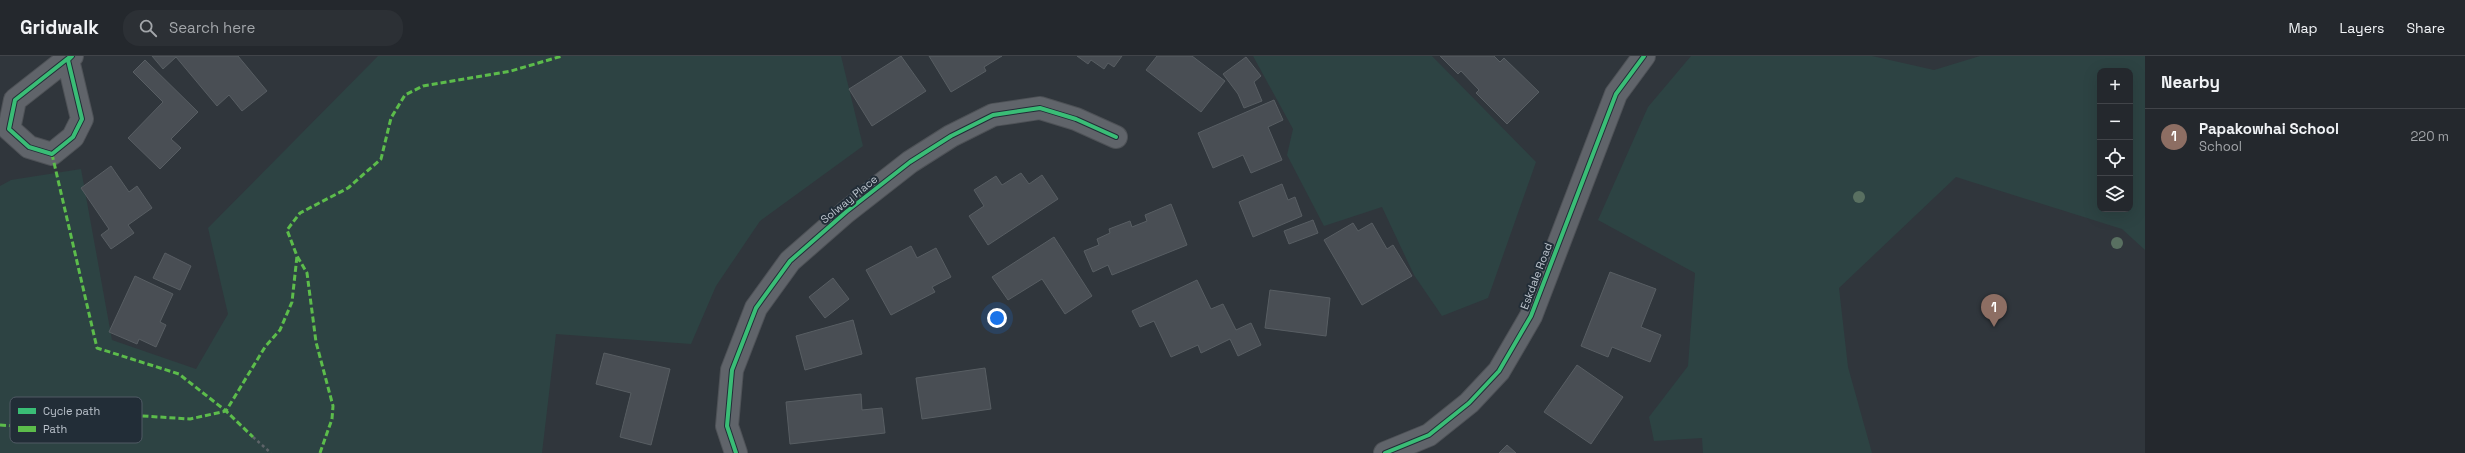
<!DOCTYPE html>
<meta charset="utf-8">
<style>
body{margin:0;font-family:"Space Grotesk",sans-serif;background:#2c3035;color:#f1f3f6}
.controls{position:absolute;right:12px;top:12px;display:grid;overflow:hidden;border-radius:8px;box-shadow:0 4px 16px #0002}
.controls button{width:36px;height:36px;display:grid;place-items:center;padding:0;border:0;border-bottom:1px solid #414449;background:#24282d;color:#f1f3f6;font:20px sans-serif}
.you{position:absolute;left:997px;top:262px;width:14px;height:14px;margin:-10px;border:3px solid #fff;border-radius:50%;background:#1a73e8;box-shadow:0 0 0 6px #1a73e833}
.badge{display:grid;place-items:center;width:26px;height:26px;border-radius:50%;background:#8c9099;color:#fff;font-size:13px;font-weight:700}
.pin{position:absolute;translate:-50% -33px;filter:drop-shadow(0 1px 2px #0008)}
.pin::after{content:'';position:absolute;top:21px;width:14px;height:12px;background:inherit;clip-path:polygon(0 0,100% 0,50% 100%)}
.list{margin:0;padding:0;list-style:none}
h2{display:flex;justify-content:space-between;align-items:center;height:52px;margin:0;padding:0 16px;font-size:17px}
h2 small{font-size:13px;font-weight:400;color:#a3a6aa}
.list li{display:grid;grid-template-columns:26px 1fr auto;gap:12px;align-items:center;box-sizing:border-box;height:56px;padding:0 16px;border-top:1px solid #414449}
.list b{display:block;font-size:15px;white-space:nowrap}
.list p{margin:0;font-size:13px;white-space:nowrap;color:#a3a6aa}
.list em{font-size:13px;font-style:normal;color:#a3a6aa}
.icon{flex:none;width:22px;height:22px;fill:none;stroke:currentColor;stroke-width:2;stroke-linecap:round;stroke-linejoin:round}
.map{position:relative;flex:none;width:2145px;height:397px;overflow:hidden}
header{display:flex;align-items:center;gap:24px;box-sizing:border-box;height:56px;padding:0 20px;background:#24282d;border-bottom:1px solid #414449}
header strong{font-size:19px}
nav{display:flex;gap:22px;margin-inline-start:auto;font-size:14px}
.search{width:280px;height:36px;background:#2c3035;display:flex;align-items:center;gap:10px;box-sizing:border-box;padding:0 14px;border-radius:16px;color:#a3a6aa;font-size:15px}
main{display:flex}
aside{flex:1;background:#24282d}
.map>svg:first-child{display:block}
.green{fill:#2d4343;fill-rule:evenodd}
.building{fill:#494e54;stroke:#585e63}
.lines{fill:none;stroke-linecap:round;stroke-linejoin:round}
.minor-casing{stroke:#4e5257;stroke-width:24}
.tertiary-casing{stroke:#4e5257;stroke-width:24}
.path{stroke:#5d6368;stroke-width:2.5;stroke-dasharray:3 3;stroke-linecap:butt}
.minor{stroke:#60646a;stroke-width:22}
.tertiary{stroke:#60646a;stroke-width:22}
.quiet{stroke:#5cbc4b;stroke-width:3;stroke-dasharray:6 3;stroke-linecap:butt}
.cycleway-casing{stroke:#222d37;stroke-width:6}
.cycleway{stroke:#3abd76;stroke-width:4}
.tree{fill:#597061}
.labels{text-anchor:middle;stroke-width:4;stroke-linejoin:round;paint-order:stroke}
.street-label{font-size:11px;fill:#bbc3cc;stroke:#222d37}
.key{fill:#222d37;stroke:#505a64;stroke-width:1}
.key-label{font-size:11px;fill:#bbc3cc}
</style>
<header>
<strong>Gridwalk</strong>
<div class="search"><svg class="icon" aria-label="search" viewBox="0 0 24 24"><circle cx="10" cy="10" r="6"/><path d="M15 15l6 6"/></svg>Search here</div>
<nav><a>Map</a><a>Layers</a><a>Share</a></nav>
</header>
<main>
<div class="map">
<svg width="2145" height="397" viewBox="0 0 2145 397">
<rect width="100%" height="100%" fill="#30363c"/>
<path class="green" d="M378,0h463l22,90 -103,75 -44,65 -25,58 -135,-10 -14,119h-542v-267l11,-6 70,-11 31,171 84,29 32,-55 -20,-86z
M1253,0h179l104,106 -48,136 -46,18 -28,-41 -32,-68 -58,19 -37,-71 6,-26z
M1691,0h181l62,14 46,-14h165v194l-23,-21 -166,-52 -117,111 9,79 24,86h-169l-1,-15 -48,3 -5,-24 39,-51 7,-93 -97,-53 50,-113zM2100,15h30v138h-30z"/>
<path class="building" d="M152,0h86l29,35 -25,20 -13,-16 -12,11 -41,-49 -13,12z
M901,0l25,35 -54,35 -23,-37z
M929,0h73l-18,11 2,4 -35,21z
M1077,0h45l-8,11 -6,-4 -4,6 -13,-9 -3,4z
M1157,0h35l33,25 -24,31 -55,-42z
M1440,0h54l6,6 4,-4 35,34 -32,32 -31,-31 3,-3 -18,-19 -3,3z
M1246,1l15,19 -7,6 8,19 -18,7 -6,-14 -15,-20z
M145,4l53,52 -27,27 10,9 -21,21 -32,-31 35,-36 -30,-30z
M1274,44l9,20 -15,7 14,33 -31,13 -8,-18 -30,13 -15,-35z
M111,110l18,26 8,-6 15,22 -24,17 6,8 -23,16 -10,-14 8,-6 -28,-41z
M1021,117l8,11 13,-9 16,24 -70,46 -19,-29 15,-10 -10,-16 22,-14 6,9z
M1282,128l6,16 7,-3 7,19 -49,21 -14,-35z
M1171,148l16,41 -75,30 -4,-10 -15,7 -9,-21 15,-6 -2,-6 13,-6 -1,-4 21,-8 2,6 15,-6 -2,-6z
M1313,164l5,13 -29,11 -5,-13z
M1353,167l5,8 14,-8 15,26 6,-4 19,31 -50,29 -38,-65z
M1054,181l38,59 -27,18 -23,-35 -34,21 -16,-23z
M911,190l6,12 19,-10 15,29 -19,10 3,5 -44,23 -25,-45z
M165,197l26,13 -11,24 -27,-12z
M1610,216l46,17 -15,38 20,8 -11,27 -38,-15 -4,10 -27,-11z
M135,220l38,18 -13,28 6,3 -10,22 -17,-8 -2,5 -28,-12z
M833,222l16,21 -24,19 -16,-21z
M1197,224l14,29 12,-5 13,26 15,-7 10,22 -23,11 -8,-17 -29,14 -3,-8 -27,12 -17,-36 -14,6 -8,-16z
M1270,234l60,8 -4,38 -61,-8z
M853,264l9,34 -57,16 -9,-34z
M604,297l66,16 -19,76 -31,-8 11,-44 -35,-9z
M1577,309l46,32 -32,47 -47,-32z
M985,312l6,41 -69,10 -6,-41z
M861,338l1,16 20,-2 3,25 -95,11 -4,-42z
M1507,389l9,8h-17z"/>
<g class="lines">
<defs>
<path id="minor" d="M71,0l-56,44 -6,29 20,18 23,7 21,-17 9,-18 -14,-59 4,-4
M736,397l-9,-27 5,-56 24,-62 34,-47 56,-49 64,-50 41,-26 42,-21 47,-7 36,11 40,18"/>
<path id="tertiary" d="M1385,397l44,-18 40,-32 30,-32 32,-55 85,-222 28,-38"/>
</defs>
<use href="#minor" class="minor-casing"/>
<use href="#tertiary" class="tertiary-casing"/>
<path class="path" d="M253,381l18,16"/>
<use href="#minor" class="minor"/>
<use href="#tertiary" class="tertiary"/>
<path class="quiet" d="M52,98l45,194 82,26 47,37 27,26
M0,369l58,4 70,-14 62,4 36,-8 39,-64 15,-17 12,-28 5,-46
M320,397l12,-34 1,-13 -17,-64 -9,-69 -10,-17 -10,-26 13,-17 48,-25 33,-29 10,-41 14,-23 18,-9 88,-15 51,-15"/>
<defs>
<path id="cycleway" d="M71,0l-56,44 -6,29 20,18 23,7 21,-17 9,-18 -14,-59 4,-4
M736,397l-9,-27 5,-56 24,-62 34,-47 56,-49 64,-50 41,-26 42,-21 47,-7 36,11 40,18
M1385,397l44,-18 40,-32 30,-32 32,-55 85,-222 28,-38"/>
</defs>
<use href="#cycleway" class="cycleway-casing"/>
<use href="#cycleway" class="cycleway"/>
</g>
<g class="tree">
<circle cx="1859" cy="141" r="6"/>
<circle cx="2117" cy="187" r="6"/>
</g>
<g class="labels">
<g class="street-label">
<text transform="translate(849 143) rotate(-39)" y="4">Solway Place</text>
<text transform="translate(1536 220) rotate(-69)" y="4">Eskdale Road</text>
</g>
</g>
<rect x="10" y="341" width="132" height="46" rx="6" class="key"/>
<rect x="18" y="352" width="18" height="6" fill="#3abd76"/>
<rect x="18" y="370" width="18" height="6" fill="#5cbc4b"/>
<g class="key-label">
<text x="43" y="359">Cycle path</text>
<text x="43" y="377">Path</text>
</g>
</svg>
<div class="controls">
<button>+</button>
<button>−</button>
<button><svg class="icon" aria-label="locate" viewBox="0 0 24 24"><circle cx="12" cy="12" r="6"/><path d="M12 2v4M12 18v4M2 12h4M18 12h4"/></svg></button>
<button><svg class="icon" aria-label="layers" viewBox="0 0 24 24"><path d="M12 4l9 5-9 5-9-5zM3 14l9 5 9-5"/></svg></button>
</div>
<div class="you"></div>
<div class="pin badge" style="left:1994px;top:271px;background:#8d6e63">1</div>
</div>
<aside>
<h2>Nearby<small></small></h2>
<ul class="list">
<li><span class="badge" style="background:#8d6e63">1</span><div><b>Papakowhai School</b><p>School</p></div><em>220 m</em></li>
</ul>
</aside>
</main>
